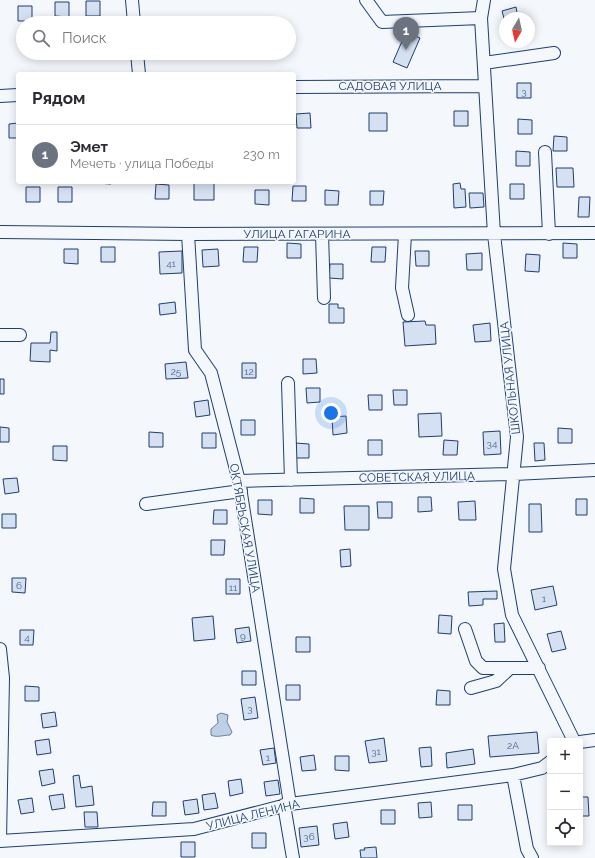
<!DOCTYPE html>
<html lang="ru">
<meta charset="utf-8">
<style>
body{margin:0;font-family:Raleway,sans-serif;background:#f2f2f3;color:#2b2b33}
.controls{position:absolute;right:12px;bottom:12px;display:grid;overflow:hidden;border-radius:4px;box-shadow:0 2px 10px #0003}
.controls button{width:36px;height:36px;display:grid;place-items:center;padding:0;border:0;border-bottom:1px solid #e1e1e2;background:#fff;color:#2b2b33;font:20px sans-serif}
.compass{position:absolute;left:499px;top:12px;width:36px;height:36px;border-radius:50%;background:#fff;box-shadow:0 2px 10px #0003;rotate:189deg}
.you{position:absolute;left:331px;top:413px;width:14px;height:14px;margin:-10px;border:3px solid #fff;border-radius:50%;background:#1a73e8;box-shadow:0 0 0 6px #1a73e833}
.badge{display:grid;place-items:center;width:26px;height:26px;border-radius:50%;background:#c62828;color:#fff;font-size:13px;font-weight:700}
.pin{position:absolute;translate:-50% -33px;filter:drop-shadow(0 1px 2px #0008)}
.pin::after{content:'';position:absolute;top:21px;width:14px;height:12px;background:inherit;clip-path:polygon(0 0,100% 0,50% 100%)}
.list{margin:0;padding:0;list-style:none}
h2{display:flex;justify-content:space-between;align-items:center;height:52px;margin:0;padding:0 16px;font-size:17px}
h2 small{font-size:13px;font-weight:400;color:#7c7c81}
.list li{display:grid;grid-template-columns:26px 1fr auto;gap:12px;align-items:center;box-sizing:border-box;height:60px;padding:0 16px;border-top:1px solid #e1e1e2}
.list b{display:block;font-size:15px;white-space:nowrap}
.list p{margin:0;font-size:13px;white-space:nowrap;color:#7c7c81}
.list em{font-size:13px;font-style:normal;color:#7c7c81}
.icon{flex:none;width:22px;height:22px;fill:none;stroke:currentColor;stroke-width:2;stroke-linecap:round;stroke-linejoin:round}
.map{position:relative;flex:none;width:595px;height:858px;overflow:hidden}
.search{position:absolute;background:#fff;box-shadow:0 2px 10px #0003;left:16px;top:16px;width:280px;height:44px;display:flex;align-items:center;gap:10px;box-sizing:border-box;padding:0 14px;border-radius:22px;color:#7c7c81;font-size:15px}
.panel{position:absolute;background:#fff;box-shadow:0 2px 10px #0003;left:16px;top:72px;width:280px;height:112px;border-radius:4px}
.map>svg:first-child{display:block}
.water{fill:#bed0e5;stroke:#687fa3}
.building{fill:#d5e0f0;stroke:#1d3f73}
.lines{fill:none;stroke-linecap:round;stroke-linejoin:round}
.minor-casing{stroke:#1d3f73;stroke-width:14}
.minor{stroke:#f4f7fb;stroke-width:12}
.labels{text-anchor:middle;stroke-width:3;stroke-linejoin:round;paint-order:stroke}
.number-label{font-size:10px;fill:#4b6792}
.street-label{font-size:12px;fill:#1d3f73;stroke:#f4f7fb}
</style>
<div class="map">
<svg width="595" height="858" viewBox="0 0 595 858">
<rect width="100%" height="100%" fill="#f4f7fb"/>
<path class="water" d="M221,713l7,2 -1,7 5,10 -2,3c-6,0 -14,3 -19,0v-6l7,-6 -1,-8z"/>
<path class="building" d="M86,1h14v15h-14z
M55,2h14v15l-14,-1z
M18,6h14v15h-14z
M516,7l2,11h-13v4l-3,-11z
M406,32l14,6 -13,30 -14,-6z
M517,83h14v15h-14z
M454,111h14v15h-14z
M310,113l1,15h-14l-1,-14z
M369,113h18v18h-18z
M518,119l14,1v14h-14z
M18,123v15h-9v-14z
M554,136l13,1v14h-14z
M516,151l14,1v14h-14z
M556,168h17l1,19h-17z
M97,182h14v2l-14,-1z
M194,182h20v18h-20z
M460,183l1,6h4l1,18 -12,1 -1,-24z
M156,184l13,1v14h-14z
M510,184h14v15h-14z
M293,186h13v15h-14z
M26,187h14v15h-14z
M58,187h14v15h-14z
M255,190h14v15l-14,-1z
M325,190l14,1 -1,14h-13z
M370,191h14l-1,14h-13z
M469,193h14l1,14 -14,1z
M579,197h11l-1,20h-11z
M287,243l14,1v14h-14z
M563,243l14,1v14h-14z
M101,247h14v15h-14z
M244,247h14l-1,15h-14z
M372,247h14l-1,15h-14z
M64,249h14v15l-14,-1z
M218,249l1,17 -16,1 -1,-17z
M182,251v22l-22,1 -1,-22z
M415,251h14v15h-13z
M482,253v17h-15l-1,-16z
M526,254l14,1 -1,17 -14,-1z
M330,264h13v15l-14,-1z
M175,302l1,11 -16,2 -1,-11z
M329,304h9v4h6v15h-15z
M425,321l1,4h9l1,19 -31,2 -2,-24z
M490,323l1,18 -16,1 -2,-17z
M51,332h6v19l-7,-1v12l-20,-1 1,-18h19z
M303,359h13l1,14 -14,1z
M186,362l2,16 -22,1 -1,-15z
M242,363h14v15h-14z
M0,379h4v15h-4z
M306,388h14v14l-13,1z
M393,390h14v15h-13z
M368,395h14v15h-13z
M208,400l2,15 -14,2 -2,-15z
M441,413l1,23 -23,1 -1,-23z
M346,416l1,17 -14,2 -1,-18z
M241,420h14v15h-14z
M0,427l9,1v14h-9z
M558,428l14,1v14h-14z
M500,431l1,23 -17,1 -1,-23z
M149,432l14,1v14h-14z
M202,433h14v15h-14z
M368,440h14v15h-14z
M444,440l14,1 -1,14h-14z
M295,443l14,1v14h-14z
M534,443h10l1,17 -10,1z
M53,446h14v15l-14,-1z
M17,478l2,14 -14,2 -2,-15z
M418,497h13l1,14 -14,1z
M300,498l14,1v14h-14z
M576,499h11v16h-11z
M258,500h14v15l-14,-1z
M475,501l1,19h-17l-1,-18z
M377,502h15v16h-14z
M529,504h12l1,28h-13z
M344,506h25v24h-24z
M214,510h13v14h-14z
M2,514h14v14h-14z
M211,540h14l-1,15h-13z
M350,549l1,17 -10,1 -1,-17z
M12,578h14l-1,15 -13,-1z
M226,579h14v15h-14z
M553,586l4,19 -22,5 -4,-20z
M497,591v8h-14v6l-14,1 -1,-14z
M439,615l13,1 -1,18 -13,-1z
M213,616l2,23 -21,2 -2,-23z
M504,623l1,19h-10l-1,-18z
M249,627l2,14 -14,2 -2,-14z
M20,630h14l-1,15h-13z
M561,631l5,18 -14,3 -5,-18z
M296,637h14v15h-14z
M242,671h14v14h-14z
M286,685h14v15h-14z
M25,686l14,1v14h-14z
M437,690l13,1v14h-14z
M255,697l3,21 -14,2 -3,-21z
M55,712l2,14 -14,2 -2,-14z
M537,732l2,21 -49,4 -2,-21z
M384,738l3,23 -18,2 -4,-22z
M49,739l2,14 -14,2 -2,-14z
M431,747l1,19 -11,1 -2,-19z
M274,748l2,15 -13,2 -3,-15z
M473,749l2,15 -28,4 -1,-15z
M314,755l2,15 -14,1 -2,-14z
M335,756h14v15l-14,-1z
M53,769l2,14 -13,3 -3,-15z
M79,775l2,13 11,-2 2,19 -18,2 -3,-31z
M241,779l2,14 -13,3 -2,-15z
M278,780l2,14 -14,2 -2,-14z
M215,793l3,15 -14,2 -2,-15z
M63,794l2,14 -13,2 -3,-14z
M580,797h8l1,19h-9z
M32,798l2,14 -13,2 -3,-14z
M197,799l2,14 -14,2 -2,-14z
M153,802h13v14h-14z
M431,802l1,15 -13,1 -1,-15z
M458,805h14v15h-14z
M381,810h14v14h-14z
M84,812h13l1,15h-13z
M347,822l2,15 -14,2 -2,-15z
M317,826l2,19 -18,2 -2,-19z
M252,833h14v15h-14z
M181,842h14v15h-14z
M376,847l1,11h-16l-1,-8h5l-1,-2z"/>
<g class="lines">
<defs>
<path id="minor" d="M132,0l2,23
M366,0l16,22 99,-4
M484,0l-3,18 13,216 23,203 -13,132 8,46 62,126
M137,53l2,21
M484,63l70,-10
M294,87l191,-1
M0,96l18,-1
M545,152l4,82
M0,232l188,2 407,-1
M188,234l7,116 16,23 28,108 51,323
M322,234l2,64
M405,234l-3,54 6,27
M0,335h20
M288,383l3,97
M239,481l275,-7 81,-4
M146,504l95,-13
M465,629l11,32 7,7h56
M0,649l3,29 -3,163
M471,688l25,-7 14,-13
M580,742l15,-2
M513,775l14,74 5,9
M284,805l9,53
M0,841l194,-12 96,-25 223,-29 29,-7 8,-6"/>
</defs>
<use href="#minor" class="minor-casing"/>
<use href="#minor" class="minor"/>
</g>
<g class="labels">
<g class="number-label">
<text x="524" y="95">3</text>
<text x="171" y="267">41</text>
<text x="176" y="375">25</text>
<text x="249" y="375">12</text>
<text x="492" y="447">34</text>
<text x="19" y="589">6</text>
<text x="233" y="591">11</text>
<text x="544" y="602">1</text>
<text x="243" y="639">9</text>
<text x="27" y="641">4</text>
<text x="250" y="712">3</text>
<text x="513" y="749">2А</text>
<text x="376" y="755">31</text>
<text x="268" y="761">1</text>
<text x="309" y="840">36</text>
</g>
<g class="street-label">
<text x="390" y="90">САДОВАЯ УЛИЦА</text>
<text x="297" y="238">УЛИЦА ГАГАРИНА</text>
<text transform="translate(510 378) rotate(-96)" y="4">ШКОЛЬНАЯ УЛИЦА</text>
<text transform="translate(417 477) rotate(-1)" y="4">СОВЕТСКАЯ УЛИЦА</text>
<text transform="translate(245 528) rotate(80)" y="4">ОКТЯБРЬСКАЯ УЛИЦА</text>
<text transform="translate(253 815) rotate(-14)" y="4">УЛИЦА ЛЕНИНА</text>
</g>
</g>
</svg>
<div class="controls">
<button>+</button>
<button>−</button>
<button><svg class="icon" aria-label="locate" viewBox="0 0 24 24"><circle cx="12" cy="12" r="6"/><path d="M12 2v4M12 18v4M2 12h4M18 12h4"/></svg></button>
</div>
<svg class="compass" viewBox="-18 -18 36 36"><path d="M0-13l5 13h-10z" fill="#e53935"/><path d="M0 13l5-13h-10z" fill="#7c7c81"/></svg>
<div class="you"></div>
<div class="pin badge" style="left:406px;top:50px;background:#6b7280">1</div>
<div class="search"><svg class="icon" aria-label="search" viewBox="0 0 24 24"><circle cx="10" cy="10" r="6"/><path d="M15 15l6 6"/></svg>Поиск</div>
<section class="panel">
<h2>Рядом<small></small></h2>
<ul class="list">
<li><span class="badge" style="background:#6b7280">1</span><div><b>Эмет</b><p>Мечеть · улица Победы</p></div><em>230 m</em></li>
</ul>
</section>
</div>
